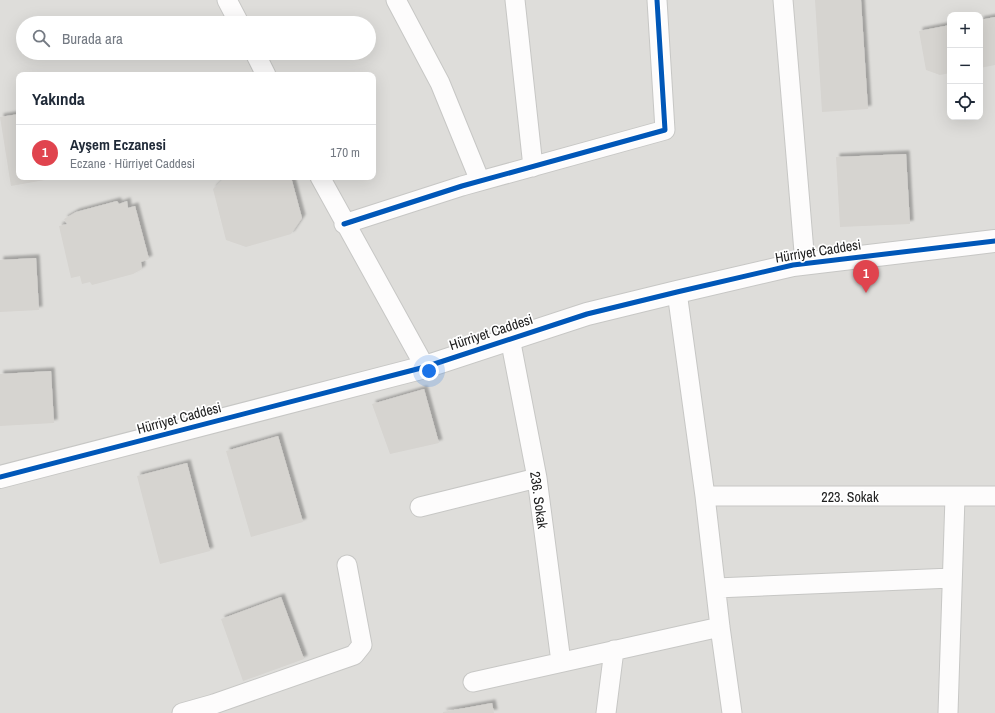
<!DOCTYPE html>
<html lang="tr">
<meta charset="utf-8">
<style>
body{margin:0;font-family:"Archivo Narrow",sans-serif;background:#f2f2f3;color:#1f2937}
.controls{position:absolute;right:12px;top:12px;display:grid;overflow:hidden;border-radius:8px;box-shadow:0 4px 16px #0002}
.controls button{width:36px;height:36px;display:grid;place-items:center;padding:0;border:0;border-bottom:1px solid #e0e1e3;background:#fff;color:#1f2937;font:20px sans-serif}
.you{position:absolute;left:429px;top:371px;width:14px;height:14px;margin:-10px;border:3px solid #fff;border-radius:50%;background:#1a73e8;box-shadow:0 0 0 6px #1a73e833}
.badge{display:grid;place-items:center;width:26px;height:26px;border-radius:50%;background:#1a73e8;color:#fff;font-size:13px;font-weight:700}
.pin{position:absolute;translate:-50% -33px;filter:drop-shadow(0 1px 2px #0008)}
.pin::after{content:'';position:absolute;top:21px;width:14px;height:12px;background:inherit;clip-path:polygon(0 0,100% 0,50% 100%)}
.list{margin:0;padding:0;list-style:none}
h2{display:flex;justify-content:space-between;align-items:center;height:52px;margin:0;padding:0 16px;font-size:17px}
h2 small{font-size:13px;font-weight:400;color:#747a83}
.list li{display:grid;grid-template-columns:26px 1fr auto;gap:12px;align-items:center;box-sizing:border-box;height:56px;padding:0 16px;border-top:1px solid #e0e1e3}
.list b{display:block;font-size:15px;white-space:nowrap}
.list p{margin:0;font-size:13px;white-space:nowrap;color:#747a83}
.list em{font-size:13px;font-style:normal;color:#747a83}
.icon{flex:none;width:22px;height:22px;fill:none;stroke:currentColor;stroke-width:2;stroke-linecap:round;stroke-linejoin:round}
.map{position:relative;flex:none;width:995px;height:713px;overflow:hidden}
.search{position:absolute;background:#fff;box-shadow:0 4px 16px #0002;left:16px;top:16px;width:360px;height:44px;display:flex;align-items:center;gap:10px;box-sizing:border-box;padding:0 14px;border-radius:22px;color:#747a83;font-size:15px}
.panel{position:absolute;background:#fff;box-shadow:0 4px 16px #0002;left:16px;top:72px;width:360px;height:108px;border-radius:8px}
.map>svg:first-child{display:block}
.residential{fill:#deddda;fill-rule:evenodd}
.building{fill:#d6d4d0;filter:url(#shadow)}
.lines{fill:none;stroke-linecap:round;stroke-linejoin:round}
.minor-casing{stroke:#c7c7c5;stroke-width:21}
.tertiary-casing{stroke:#c7c7c5;stroke-width:24}
.minor{stroke:#fdfcfc;stroke-width:19}
.tertiary{stroke:#fdfcfc;stroke-width:22}
.cycleway-casing{stroke:#fff;stroke-width:8}
.cycleway{stroke:#0057b8;stroke-width:5}
.labels{text-anchor:middle;stroke-width:3.5;stroke-linejoin:round;paint-order:stroke}
.street-label{font-size:14px;fill:#202020;stroke:#fff}
</style>
<div class="map">
<svg width="995" height="713" viewBox="0 0 995 713">
<defs>
<filter id="shadow"><feDropShadow dx="3.5" dy="-3.5" stdDeviation="1" flood-color="#0004"/></filter>
</defs>
<rect width="100%" height="100%" fill="#efeee9"/>
<path class="residential" d="M0,0h995v713h-995zM950,15h30v102h-30zM23,23h346v30h-346zM19,75h354v102h-354z"/>
<path class="building" d="M815,0h46l7,109 -46,3z
M995,17v48l-15,3v-48z
M950,25v48l-10,2 -14,-5 -7,-39z
M19,114v63l37,1 -45,8 -11,-69z
M906,154l4,70 -70,3 -4,-70z
M225,177h66l11,41 -11,16 -45,13 -20,-7 -13,-51z
M117,201l2,3 8,-3 1,7 7,-2 14,53 -8,3 1,7 -9,5 -41,11 -2,-3 -8,2 -2,-8 -9,2 -12,-52 8,-2 -3,-5 12,-7z
M36,258l3,52 -39,2v-52z
M51,371l3,52 -54,3v-52z
M424,389l15,54 -49,11 -18,-50z
M278,436l25,86 -52,15 -25,-86z
M187,463l23,88 -50,13 -23,-88z
M281,597l23,62 -61,22 -22,-62z
M492,703l2,10h-51v-1z"/>
<g class="lines">
<defs>
<path id="minor" d="M227,0l12,23
M396,0l44,83 40,98
M515,0l18,167
M783,0l22,264
M255,53l11,22
M320,177l105,190
M344,224l118,-38 203,-56 -8,-130
M677,292l28,204 15,131 12,86
M510,338l27,140 24,184
M705,496h290
M420,507l117,-29
M716,588l236,-10
M473,682l247,-55
M182,713l32,-9 140,-49 8,-10 -15,-80
M606,713l8,-63
M948,713l7,-216"/>
<path id="tertiary" d="M0,477l425,-110 162,-53 90,-22 116,-27 202,-24"/>
</defs>
<use href="#minor" class="minor-casing"/>
<use href="#tertiary" class="tertiary-casing"/>
<use href="#minor" class="minor"/>
<use href="#tertiary" class="tertiary"/>
<defs>
<path id="cycleway" d="M344,224l118,-38 203,-56 -8,-130
M0,477l425,-110 162,-53 90,-22 116,-27 202,-24"/>
</defs>
<use href="#cycleway" class="cycleway-casing"/>
<use href="#cycleway" class="cycleway"/>
</g>
<g class="labels">
<g class="street-label">
<text transform="translate(818 251) rotate(-9)" y="5">Hürriyet Caddesi</text>
<text transform="translate(491 332) rotate(-18)" y="5">Hürriyet Caddesi</text>
<text transform="translate(179 418) rotate(-15)" y="5">Hürriyet Caddesi</text>
<text x="850" y="502">223. Sokak</text>
<text transform="translate(539 500) rotate(82)" y="5">236. Sokak</text>
</g>
</g>
</svg>
<div class="controls">
<button>+</button>
<button>−</button>
<button><svg class="icon" aria-label="locate" viewBox="0 0 24 24"><circle cx="12" cy="12" r="6"/><path d="M12 2v4M12 18v4M2 12h4M18 12h4"/></svg></button>
</div>
<div class="you"></div>
<div class="pin badge" style="left:866px;top:293px;background:#e0444e">1</div>
<div class="search"><svg class="icon" aria-label="search" viewBox="0 0 24 24"><circle cx="10" cy="10" r="6"/><path d="M15 15l6 6"/></svg>Burada ara</div>
<section class="panel">
<h2>Yakında<small></small></h2>
<ul class="list">
<li><span class="badge" style="background:#e0444e">1</span><div><b>Ayşem Eczanesi</b><p>Eczane · Hürriyet Caddesi</p></div><em>170 m</em></li>
</ul>
</section>
</div>
